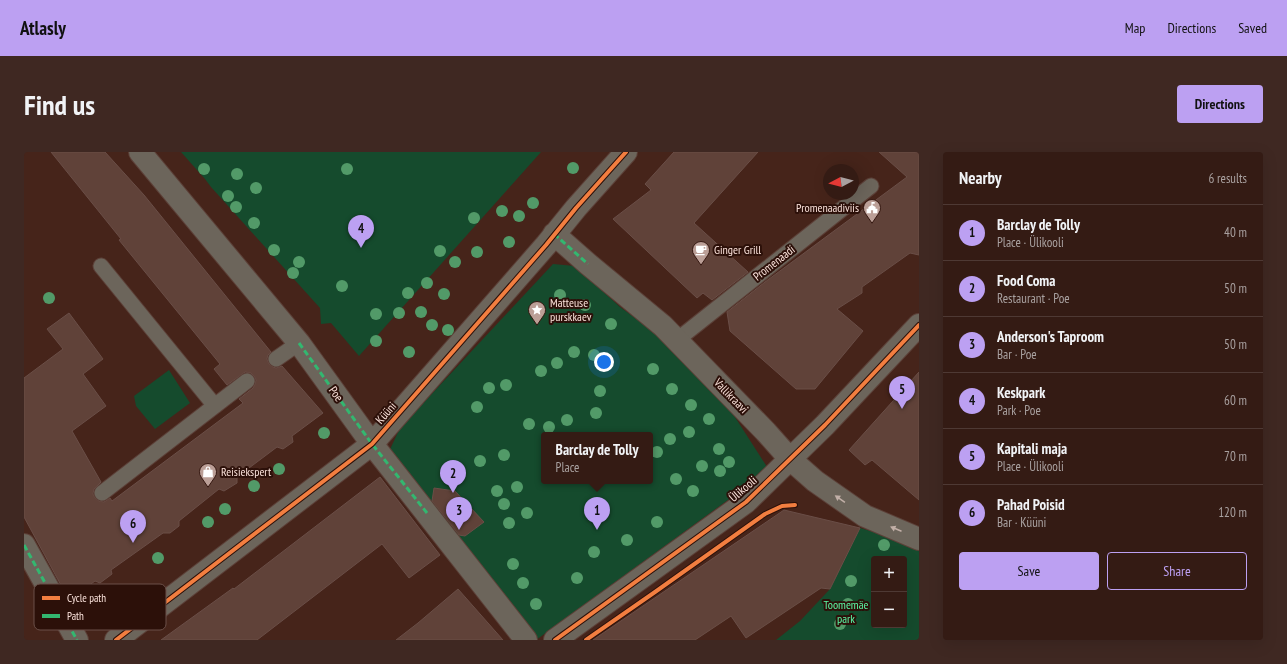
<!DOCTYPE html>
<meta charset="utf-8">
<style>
body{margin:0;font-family:"PT Sans Narrow",sans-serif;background:#3f2822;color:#f1f3f6}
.controls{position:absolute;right:12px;bottom:12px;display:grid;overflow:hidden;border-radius:4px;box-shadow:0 4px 16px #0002}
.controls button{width:36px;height:36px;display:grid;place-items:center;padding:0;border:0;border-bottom:1px solid #4e3934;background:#341b14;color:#f1f3f6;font:20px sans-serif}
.compass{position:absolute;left:799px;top:12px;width:36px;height:36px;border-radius:50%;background:#341b14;box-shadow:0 4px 16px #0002;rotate:263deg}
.you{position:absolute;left:580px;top:210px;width:14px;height:14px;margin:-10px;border:3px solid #fff;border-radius:50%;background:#1a73e8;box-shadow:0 0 0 6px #1a73e833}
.badge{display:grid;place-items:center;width:26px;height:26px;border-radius:50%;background:#bca0f2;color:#111;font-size:13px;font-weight:700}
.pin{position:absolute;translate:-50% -33px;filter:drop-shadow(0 1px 2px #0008)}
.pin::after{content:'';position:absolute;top:21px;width:14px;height:12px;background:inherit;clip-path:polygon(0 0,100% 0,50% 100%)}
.popup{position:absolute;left:517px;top:280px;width:112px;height:52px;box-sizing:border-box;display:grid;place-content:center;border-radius:4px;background:#341b14;filter:drop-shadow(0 1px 3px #0005);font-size:13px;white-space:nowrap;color:#a9a1a0}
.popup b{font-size:15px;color:#f1f3f6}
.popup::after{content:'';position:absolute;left:50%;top:100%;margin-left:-8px;border:8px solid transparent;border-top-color:#341b14}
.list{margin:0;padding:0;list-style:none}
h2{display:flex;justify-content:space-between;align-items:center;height:52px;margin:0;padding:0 16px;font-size:17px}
h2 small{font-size:13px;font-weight:400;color:#a9a1a0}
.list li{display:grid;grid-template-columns:26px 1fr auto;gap:12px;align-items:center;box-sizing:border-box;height:56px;padding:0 16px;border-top:1px solid #4e3934}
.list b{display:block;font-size:15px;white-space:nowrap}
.list p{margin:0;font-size:13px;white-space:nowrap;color:#a9a1a0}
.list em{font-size:13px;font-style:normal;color:#a9a1a0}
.actions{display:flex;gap:8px;padding:12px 16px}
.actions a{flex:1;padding:9px 0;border:1px solid #bca0f2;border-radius:4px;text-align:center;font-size:14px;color:#bca0f2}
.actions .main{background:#bca0f2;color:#111}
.map{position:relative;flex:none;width:895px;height:488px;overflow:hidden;border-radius:4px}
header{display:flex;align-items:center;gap:24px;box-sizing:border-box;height:56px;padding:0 20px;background:#bca0f2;color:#111}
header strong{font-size:19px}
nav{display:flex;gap:22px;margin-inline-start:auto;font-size:14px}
.intro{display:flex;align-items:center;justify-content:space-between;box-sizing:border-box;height:96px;padding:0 24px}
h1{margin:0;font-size:28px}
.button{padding:10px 18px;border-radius:4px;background:#bca0f2;color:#111;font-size:14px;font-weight:700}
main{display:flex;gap:24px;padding:0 24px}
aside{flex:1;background:#341b14;border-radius:4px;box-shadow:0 4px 16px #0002}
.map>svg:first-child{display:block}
.green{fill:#154b2d;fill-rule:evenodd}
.building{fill:#604239;stroke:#6a4e47}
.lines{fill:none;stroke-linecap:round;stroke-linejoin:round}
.lane-casing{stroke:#5c4038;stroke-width:17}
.street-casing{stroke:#5c4038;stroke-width:24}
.lane{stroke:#6c655b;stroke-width:15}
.street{stroke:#6c655b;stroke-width:22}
.quiet{stroke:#33b770;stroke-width:3;stroke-dasharray:6 3;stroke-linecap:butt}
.cycleway-casing{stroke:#2c1009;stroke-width:6}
.cycleway{stroke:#f27e40;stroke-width:4}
.tree{fill:#529a68}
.oneway{fill:#c1afa7}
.labels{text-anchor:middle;stroke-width:4;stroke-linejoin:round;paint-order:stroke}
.poi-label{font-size:12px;fill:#fae1da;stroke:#2c1009;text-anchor:start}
.street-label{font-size:12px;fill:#fae1da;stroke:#2c1009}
.park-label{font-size:12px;fill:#5cfaa7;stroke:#2c1009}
.key{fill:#2c1009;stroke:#6a4f48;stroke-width:1}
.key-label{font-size:11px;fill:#fae1da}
</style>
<header>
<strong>Atlasly</strong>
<nav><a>Map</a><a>Directions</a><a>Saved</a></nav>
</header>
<div class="intro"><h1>Find us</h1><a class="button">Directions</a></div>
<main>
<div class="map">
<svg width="895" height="488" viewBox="0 0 895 488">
<rect width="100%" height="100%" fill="#46241a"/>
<path class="green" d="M157,0h360l-182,204 -28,-33 -10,1 -1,-16 -109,-121 -6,-8z
M529,112l22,2 45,41 50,36 47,46 52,81 -233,170 -151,-180 15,-32zM520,283h106v46h-106z
M145,218l21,33 -35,26 -19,-23 -2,-10z
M836,376l45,13 14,6v93h-143l24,-19 30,-32zM850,407h30v66h-30z"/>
<path class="building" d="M27,0h54l39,43 127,157 -3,3 -1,4 2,5 4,3 3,1 6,-2 41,47 -31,23 1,6 -10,7 -6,-2 -40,30v6l-13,8 -5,-2 -40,32v5l-9,7h-7l-52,37 1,4 -12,9 -5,-2 -26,19 -45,-83v-139l39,-29 -16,-20 22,-16 34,46 -20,15 23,32 -34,25 29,51 -7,7 -1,5 2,4 4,3 5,1 6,-4 2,3 131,-98 -4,-4 14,-11 2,-4 1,-4 -2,-4 -3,-3 -6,-1 -18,13 -13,-16 6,-5 -101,-124 2,-1z
M650,0h84l-64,71 54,49 -36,28 -9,-7 -6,5 -84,-79 38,-29 -6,-6z
M855,0h40v103l-9,-2 -48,34v6l-25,16 26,22 -48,58h-19l-66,-58 -3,-19 38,-30 142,-105z
M895,220v128l-47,-40 -7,5 -16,-15z
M356,325l60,78 -31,23 -27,-34 -125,96h-96l72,-52 1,1z
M410,336l21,3 29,31 -19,14 -6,-1 -27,-34z
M760,358l76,18 -30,61 -9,-1 -75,50 -15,-22 -36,24h-102z
M434,437l45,51h-107l22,-17z"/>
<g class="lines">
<defs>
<path id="lane" d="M77,114l114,140
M653,188l194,-154
M252,207l23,-16
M78,341l145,-112"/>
<path id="street" d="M116,0l159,191 73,101 154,196
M530,82l34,30 75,62 103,106 24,27 25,22 50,35 54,23
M0,393l53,95
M92,488l256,-196 174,-199 30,-37 50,-56
M531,488l191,-138 79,-77 94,-100"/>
</defs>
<use href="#lane" class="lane-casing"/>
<use href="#street" class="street-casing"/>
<use href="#lane" class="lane"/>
<use href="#street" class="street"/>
<path class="quiet" d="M530,82l34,30
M275,191l73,101 55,69
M0,393l53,95"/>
<defs>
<path id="cycleway" d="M92,488l256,-196 174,-199 30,-37 50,-56
M531,488l191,-138 79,-77 94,-100
M562,488l69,-48 110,-78 17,-8 13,-1"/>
</defs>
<use href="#cycleway" class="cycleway-casing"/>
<use href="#cycleway" class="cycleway"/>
</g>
<g class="tree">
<circle cx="549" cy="16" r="6"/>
<circle cx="180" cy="17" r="6"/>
<circle cx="323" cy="17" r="6"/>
<circle cx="213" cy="22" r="6"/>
<circle cx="232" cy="36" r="6"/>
<circle cx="204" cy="44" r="6"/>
<circle cx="509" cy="51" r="6"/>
<circle cx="212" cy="55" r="6"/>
<circle cx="478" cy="59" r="6"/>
<circle cx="495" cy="64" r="6"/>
<circle cx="450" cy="66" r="6"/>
<circle cx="230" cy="71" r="6"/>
<circle cx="485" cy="90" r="6"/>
<circle cx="250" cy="98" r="6"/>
<circle cx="416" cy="99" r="6"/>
<circle cx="453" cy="100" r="6"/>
<circle cx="275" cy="110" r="6"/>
<circle cx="431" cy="110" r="6"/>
<circle cx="269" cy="121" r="6"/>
<circle cx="403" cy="131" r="6"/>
<circle cx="318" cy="134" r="6"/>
<circle cx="384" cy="141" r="6"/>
<circle cx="420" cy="142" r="6"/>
<circle cx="536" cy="143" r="6"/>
<circle cx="25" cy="146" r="6"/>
<circle cx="561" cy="153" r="6"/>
<circle cx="397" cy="160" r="6"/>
<circle cx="375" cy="161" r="6"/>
<circle cx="352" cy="162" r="6"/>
<circle cx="587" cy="172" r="6"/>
<circle cx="408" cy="173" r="6"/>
<circle cx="424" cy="178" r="6"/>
<circle cx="352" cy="189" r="6"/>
<circle cx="385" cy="200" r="6"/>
<circle cx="550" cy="200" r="6"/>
<circle cx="570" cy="203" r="6"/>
<circle cx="533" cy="211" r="6"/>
<circle cx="629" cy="217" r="6"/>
<circle cx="517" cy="219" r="6"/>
<circle cx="482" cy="233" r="6"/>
<circle cx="465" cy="236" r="6"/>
<circle cx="648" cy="237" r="6"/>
<circle cx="576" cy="239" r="6"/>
<circle cx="667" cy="253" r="6"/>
<circle cx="453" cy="255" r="6"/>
<circle cx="572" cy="261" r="6"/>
<circle cx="685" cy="267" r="6"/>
<circle cx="543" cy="268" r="6"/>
<circle cx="505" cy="272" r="6"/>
<circle cx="525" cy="275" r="6"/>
<circle cx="665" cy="280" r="6"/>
<circle cx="300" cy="281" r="6"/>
<circle cx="646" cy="287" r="6"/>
<circle cx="695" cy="297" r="6"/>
<circle cx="633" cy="300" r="6"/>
<circle cx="480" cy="303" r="6"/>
<circle cx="456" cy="309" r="6"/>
<circle cx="705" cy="310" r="6"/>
<circle cx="678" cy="314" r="6"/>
<circle cx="255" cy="317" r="6"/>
<circle cx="696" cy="319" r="6"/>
<circle cx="652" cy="327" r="6"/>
<circle cx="230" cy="334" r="6"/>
<circle cx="493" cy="335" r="6"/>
<circle cx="473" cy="339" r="6"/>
<circle cx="669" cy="339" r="6"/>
<circle cx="480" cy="352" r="6"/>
<circle cx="201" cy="357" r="6"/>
<circle cx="503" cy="361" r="6"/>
<circle cx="184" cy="370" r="6"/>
<circle cx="633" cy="370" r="6"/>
<circle cx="485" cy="371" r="6"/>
<circle cx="603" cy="388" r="6"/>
<circle cx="860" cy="393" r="6"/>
<circle cx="570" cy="400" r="6"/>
<circle cx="134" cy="406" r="6"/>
<circle cx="489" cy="412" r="6"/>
<circle cx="553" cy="426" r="6"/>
<circle cx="827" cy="429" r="6"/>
<circle cx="499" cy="431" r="6"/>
<circle cx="91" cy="442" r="6"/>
<circle cx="512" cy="452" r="6"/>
<circle cx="824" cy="452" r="6"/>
<circle cx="60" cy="463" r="6"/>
<circle cx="816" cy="472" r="6"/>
</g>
<defs><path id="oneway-solid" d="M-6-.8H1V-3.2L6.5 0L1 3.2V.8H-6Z"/></defs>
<g class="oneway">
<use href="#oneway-solid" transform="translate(816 347) rotate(-145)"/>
<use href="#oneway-solid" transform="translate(872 377) rotate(-157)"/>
</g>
<defs>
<symbol id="civic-pin" viewBox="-11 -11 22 30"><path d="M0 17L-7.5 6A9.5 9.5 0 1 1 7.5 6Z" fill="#bb9f97" stroke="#2c1009"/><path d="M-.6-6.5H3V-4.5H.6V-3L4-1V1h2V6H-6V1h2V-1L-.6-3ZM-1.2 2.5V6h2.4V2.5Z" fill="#fff"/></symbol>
<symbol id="cafe-pin" viewBox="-11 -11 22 30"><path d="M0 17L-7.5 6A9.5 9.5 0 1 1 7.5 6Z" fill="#bb9f97" stroke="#2c1009"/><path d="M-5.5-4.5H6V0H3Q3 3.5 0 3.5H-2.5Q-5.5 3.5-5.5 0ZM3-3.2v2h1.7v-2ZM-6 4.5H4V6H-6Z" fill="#fff"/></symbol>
<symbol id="sight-pin" viewBox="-11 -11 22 30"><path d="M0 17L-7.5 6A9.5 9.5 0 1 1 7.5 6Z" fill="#bb9f97" stroke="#2c1009"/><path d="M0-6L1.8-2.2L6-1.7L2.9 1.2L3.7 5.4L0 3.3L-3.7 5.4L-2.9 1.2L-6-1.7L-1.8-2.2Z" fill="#fff"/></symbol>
<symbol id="shop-pin" viewBox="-11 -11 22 30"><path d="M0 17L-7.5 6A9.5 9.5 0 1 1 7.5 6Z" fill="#bb9f97" stroke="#2c1009"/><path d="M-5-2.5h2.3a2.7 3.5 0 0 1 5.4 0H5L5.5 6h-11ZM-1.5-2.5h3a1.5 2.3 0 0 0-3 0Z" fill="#fff"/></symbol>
</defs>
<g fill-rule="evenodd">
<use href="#civic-pin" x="838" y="46" width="20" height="27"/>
<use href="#cafe-pin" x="667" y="88" width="20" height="27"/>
<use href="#sight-pin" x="503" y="148" width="20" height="27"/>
<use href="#shop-pin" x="174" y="310" width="20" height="27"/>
</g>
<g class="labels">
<g class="poi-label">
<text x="835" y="60" text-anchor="end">Promenaadiviis</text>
<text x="690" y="102">Ginger Grill</text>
<text x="526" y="155">Matteuse<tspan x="526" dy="14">purskkaev</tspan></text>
<text x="197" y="324">Reisiekspert</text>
</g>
<g class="street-label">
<text transform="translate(750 111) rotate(-38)" y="4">Promenaadi</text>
<text transform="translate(312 242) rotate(54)" y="4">Poe</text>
<text transform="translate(707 244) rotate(46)" y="4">Vallikraavi</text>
<text transform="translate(362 261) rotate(-49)" y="4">Küüni</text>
<text transform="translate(719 337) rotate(-41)" y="4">Ülikooli</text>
</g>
<g class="park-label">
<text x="822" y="457">Toomemäe<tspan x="822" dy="14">park</tspan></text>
</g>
</g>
<rect x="10" y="432" width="132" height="46" rx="6" class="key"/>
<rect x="18" y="444" width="18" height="4" fill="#f27e40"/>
<rect x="18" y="462" width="18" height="4" fill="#33b770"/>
<g class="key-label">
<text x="43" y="450">Cycle path</text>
<text x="43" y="468">Path</text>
</g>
</svg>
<div class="controls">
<button>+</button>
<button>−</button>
</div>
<svg class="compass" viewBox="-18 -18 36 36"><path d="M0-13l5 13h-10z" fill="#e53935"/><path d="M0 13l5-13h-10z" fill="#a9a1a0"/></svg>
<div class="you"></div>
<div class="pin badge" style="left:573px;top:378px">1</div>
<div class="popup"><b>Barclay de Tolly</b>Place</div>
<div class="pin badge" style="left:429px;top:341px">2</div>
<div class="pin badge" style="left:435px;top:378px">3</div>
<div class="pin badge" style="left:337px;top:96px">4</div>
<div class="pin badge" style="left:878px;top:257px">5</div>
<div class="pin badge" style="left:109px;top:391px">6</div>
</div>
<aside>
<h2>Nearby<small>6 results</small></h2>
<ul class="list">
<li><span class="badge">1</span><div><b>Barclay de Tolly</b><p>Place · Ülikooli</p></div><em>40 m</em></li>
<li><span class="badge">2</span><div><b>Food Coma</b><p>Restaurant · Poe</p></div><em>50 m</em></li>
<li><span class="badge">3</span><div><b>Anderson's Taproom</b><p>Bar · Poe</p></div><em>50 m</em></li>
<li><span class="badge">4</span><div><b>Keskpark</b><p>Park · Poe</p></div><em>60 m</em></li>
<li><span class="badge">5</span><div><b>Kapitali maja</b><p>Place · Ülikooli</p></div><em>70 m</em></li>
<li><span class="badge">6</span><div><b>Pahad Poisid</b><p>Bar · Küüni</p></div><em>120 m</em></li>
</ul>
<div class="actions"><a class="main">Save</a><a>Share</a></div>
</aside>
</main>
